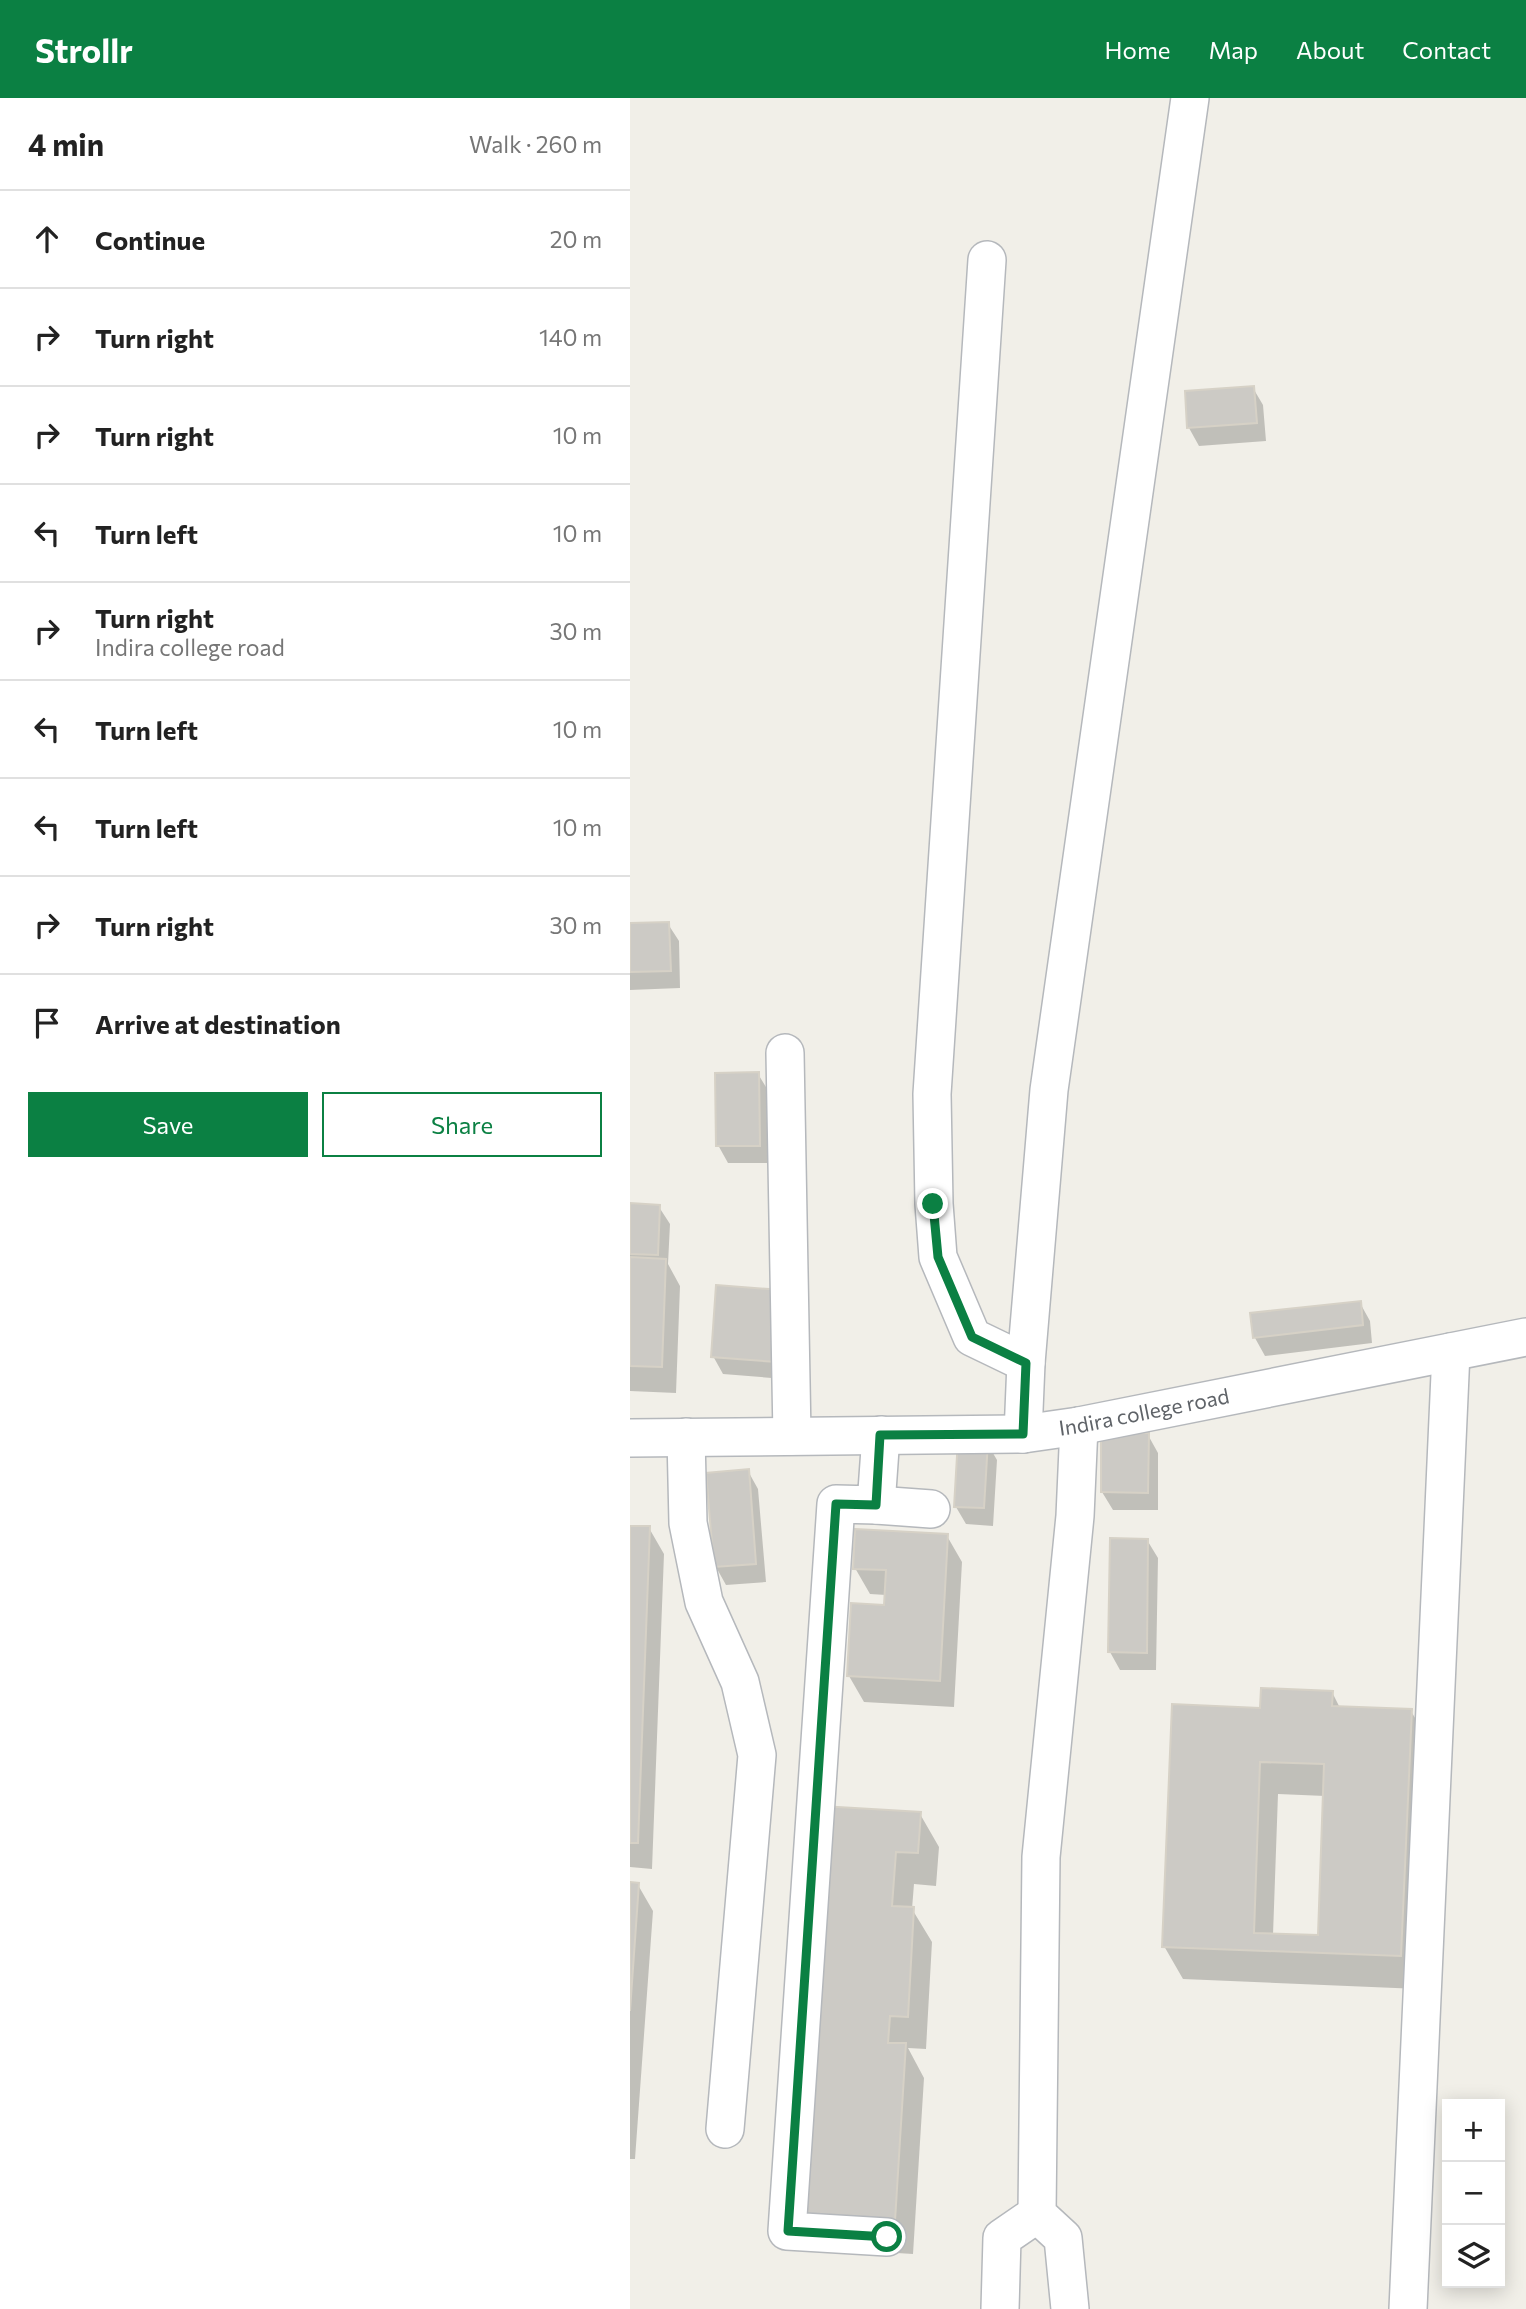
<!DOCTYPE html>
<meta charset="utf-8">
<style>
body{margin:0;font-family:Commissioner,sans-serif;background:#f2f2f2;color:#222}
.controls{position:absolute;right:21px;bottom:21px;display:grid;overflow:hidden;border-radius:0px;box-shadow:0 4px 18px #0003}
.controls button{width:63px;height:63px;display:grid;place-items:center;padding:0;border:0;border-bottom:2px solid #e0e0e0;background:#fff;color:#222;font:35px sans-serif}
.stop{position:absolute;width:21px;height:21px;margin:-16px;border:5px solid #0b8043;border-radius:50%;background:#fff}
.stop.end{background:#0b8043;border-color:#fff;box-shadow:0 2px 7px #0008}
.list{margin:0;padding:0;list-style:none}
h2{display:flex;justify-content:space-between;align-items:center;height:91px;margin:0;padding:0 28px;font-size:30px}
h2 small{font-size:23px;font-weight:400;color:#767676}
.list li{display:grid;grid-template-columns:46px 1fr auto;gap:21px;align-items:center;box-sizing:border-box;height:98px;padding:0 28px;border-top:2px solid #e0e0e0}
.list b{display:block;font-size:26px;white-space:nowrap}
.list p{margin:0;font-size:23px;white-space:nowrap;color:#767676}
.list em{font-size:23px;font-style:normal;color:#767676}
.actions{display:flex;gap:14px;padding:21px 28px}
.actions a{flex:1;padding:16px 0;border:2px solid #0b8043;border-radius:0px;text-align:center;font-size:24px;color:#0b8043}
.actions .main{background:#0b8043;color:#fff}
.icon{flex:none;width:38px;height:38px;fill:none;stroke:currentColor;stroke-width:2;stroke-linecap:round;stroke-linejoin:round}
.map{position:relative;flex:none;width:896px;height:2211px;overflow:hidden}
header{display:flex;align-items:center;gap:42px;box-sizing:border-box;height:98px;padding:0 35px;background:#0b8043;color:#fff}
header strong{font-size:33px}
nav{display:flex;gap:38px;margin-inline-start:auto;font-size:24px}
main{display:flex}
aside{flex:1;background:#fff}
.map>svg:first-child{display:block}
.shadow{fill:#0003;fill-rule:evenodd}
.building{fill:#cccac5;stroke:#d6d1c6;stroke-width:2;fill-rule:evenodd}
.lines{fill:none;stroke-linecap:round;stroke-linejoin:round}
.minor-casing{stroke:#b5b8bc;stroke-width:40}
.minor{stroke:#fff;stroke-width:37}
.route{stroke:#0b8043;stroke-width:9}
.labels{text-anchor:middle;stroke-width:5;stroke-linejoin:round;paint-order:stroke}
.street-label{font-size:21px;fill:#5f6368;stroke:#fff}
</style>
<header>
<strong>Strollr</strong>
<nav><a>Home</a><a>Map</a><a>About</a><a>Contact</a></nav>
</header>
<main>
<aside>
<h2>4 min<small>Walk · 260 m</small></h2>
<ul class="list">
<li><svg class="icon" aria-label="ahead" viewBox="0 0 24 24"><path d="M12 20V5M6 11l6-6 6 6"/></svg><div><b>Continue</b></div><em>20 m</em></li>
<li><svg class="icon" aria-label="right" viewBox="0 0 24 24"><path d="M7 20v-9h11M14 6l5 5-5 5"/></svg><div><b>Turn right</b></div><em>140 m</em></li>
<li><svg class="icon" aria-label="right" viewBox="0 0 24 24"><path d="M7 20v-9h11M14 6l5 5-5 5"/></svg><div><b>Turn right</b></div><em>10 m</em></li>
<li><svg class="icon" aria-label="left" viewBox="0 0 24 24"><path d="M17 20v-9H6M10 6l-5 5 5 5"/></svg><div><b>Turn left</b></div><em>10 m</em></li>
<li><svg class="icon" aria-label="right" viewBox="0 0 24 24"><path d="M7 20v-9h11M14 6l5 5-5 5"/></svg><div><b>Turn right</b><p>Indira college road</p></div><em>30 m</em></li>
<li><svg class="icon" aria-label="left" viewBox="0 0 24 24"><path d="M17 20v-9H6M10 6l-5 5 5 5"/></svg><div><b>Turn left</b></div><em>10 m</em></li>
<li><svg class="icon" aria-label="left" viewBox="0 0 24 24"><path d="M17 20v-9H6M10 6l-5 5 5 5"/></svg><div><b>Turn left</b></div><em>10 m</em></li>
<li><svg class="icon" aria-label="right" viewBox="0 0 24 24"><path d="M7 20v-9h11M14 6l5 5-5 5"/></svg><div><b>Turn right</b></div><em>30 m</em></li>
<li><svg class="icon" aria-label="arrive" viewBox="0 0 24 24"><path d="M6 21V4h12l-3 4 3 4H6"/></svg><div><b>Arrive at destination</b></div></li>
</ul>
<div class="actions"><a class="main">Save</a><a>Share</a></div>
</aside>
<div class="map">
<svg width="896" height="2211" viewBox="0 0 896 2211">
<rect width="100%" height="100%" fill="#f1efe8"/>
<path class="shadow" d="M623,290l10,17 3,36 -67,5 -10,-18z
M38,826l11,17 1,47 -50,2v-65z
M128,976l11,18 1,71h-42l-10,-18z
M0,1107l29,2 11,17 -2,40 12,22 -4,107 -46,-2z
M88,1189l67,92 -62,-5 -10,-18z
M730,1205l10,18 2,22 -107,13 -10,-18 -3,-23z
M518,1337l10,18v57h-45l-11,-18z
M357,1345l10,17 -4,66 -27,-2 -10,-17z
M118,1373l10,18 8,93 -40,3 -10,-18z
M0,1430h19l15,26 -12,315 -22,-2z
M317,1438l15,26 -8,145 -90,-5 -15,-26 37,-69v-12l-16,-1 -15,-26z
M517,1442l11,18 -2,112h-36l-10,-18z
M702,1594l8,16 71,3 19,33 -11,245 -236,-10 -19,-33 98,-236zM648,1696l47,2 -6,141 -46,-2z
M192,1710l98,6 19,33 -3,39 -22,-2 -2,25 20,33 -6,107 -18,-1 16,30 -11,176 -97,-6z
M0,1786l8,1 15,26 -18,248h-5z"/>
<path class="building" d="M624,288l3,37 -70,5 -2,-37z
M39,824l2,49 -41,1v-49z
M129,974l1,74h-44l-1,-73z
M0,1105l30,2 -2,50 -28,-1z
M0,1159l36,2 -4,108 -32,-1z
M86,1187l66,5 -6,72 -65,-5z
M731,1203l2,24 -110,13 -3,-25z
M471,1335h48l-1,60 -47,-1z
M328,1341l30,2 -4,67 -30,-1z
M119,1371l7,95 -42,3 -8,-94z
M0,1428h20l-12,317h-8z
M225,1431l93,5 -8,147 -93,-5 4,-73 33,2 2,-35 -33,-1z
M480,1440l38,1 -1,114 -39,-1z
M631,1590l72,3 -1,15 80,3 -11,247 -239,-9 10,-243 88,4zM630,1664l64,2 -6,171 -64,-2z
M191,1708l100,6 -3,41 -22,-1 -4,54 22,1 -6,110 -18,-1 -2,27h18l-11,178 -100,-6z
M0,1784l9,1 -9,128z"/>
<g class="lines">
<defs>
<g id="minor">
<path d="M357,162l-55,834 2,110 4,53 34,80 54,26"/>
<path d="M155,955l7,383"/>
<path d="M393,1336l3,-71 23,-273 141,-992"/>
<path d="M251,1337l-5,70 -40,-1 -49,727 100,6"/>
<path d="M56,1339l2,86 16,79 36,80 17,73 -32,374"/>
<path id="s1" d="M0,1340l393,-4 56,-8 447,-89"/>
<path d="M246,1407l55,4"/>
<path d="M370,2211l2,-71 35,-24"/>
<path d="M440,2211l-7,-71 -26,-24 4,-357 34,-341 4,-90"/>
<path d="M778,2211l43,-957"/>
</g>
</defs>
<use href="#minor" class="minor-casing"/>
<use href="#minor" class="minor"/>
</g>
<g class="lines">
<path class="route" d="M257,2139l-99,-6 48,-727 40,1 4,-70 143,-1 3,-71 -54,-26 -34,-80 -5,-53"/>
</g>
<g class="labels">
<g class="street-label">
<text dy="7" stroke="none"><textPath href="#s1" startOffset="516">Indira college road</textPath></text>
</g>
</g>
</svg>
<div class="controls">
<button>+</button>
<button>−</button>
<button><svg class="icon" aria-label="layers" viewBox="0 0 24 24"><path d="M12 4l9 5-9 5-9-5zM3 14l9 5 9-5"/></svg></button>
</div>
<div class="stop" style="left:257px;top:2139px"></div>
<div class="stop end" style="left:303px;top:1106px"></div>
</div>
</main>
